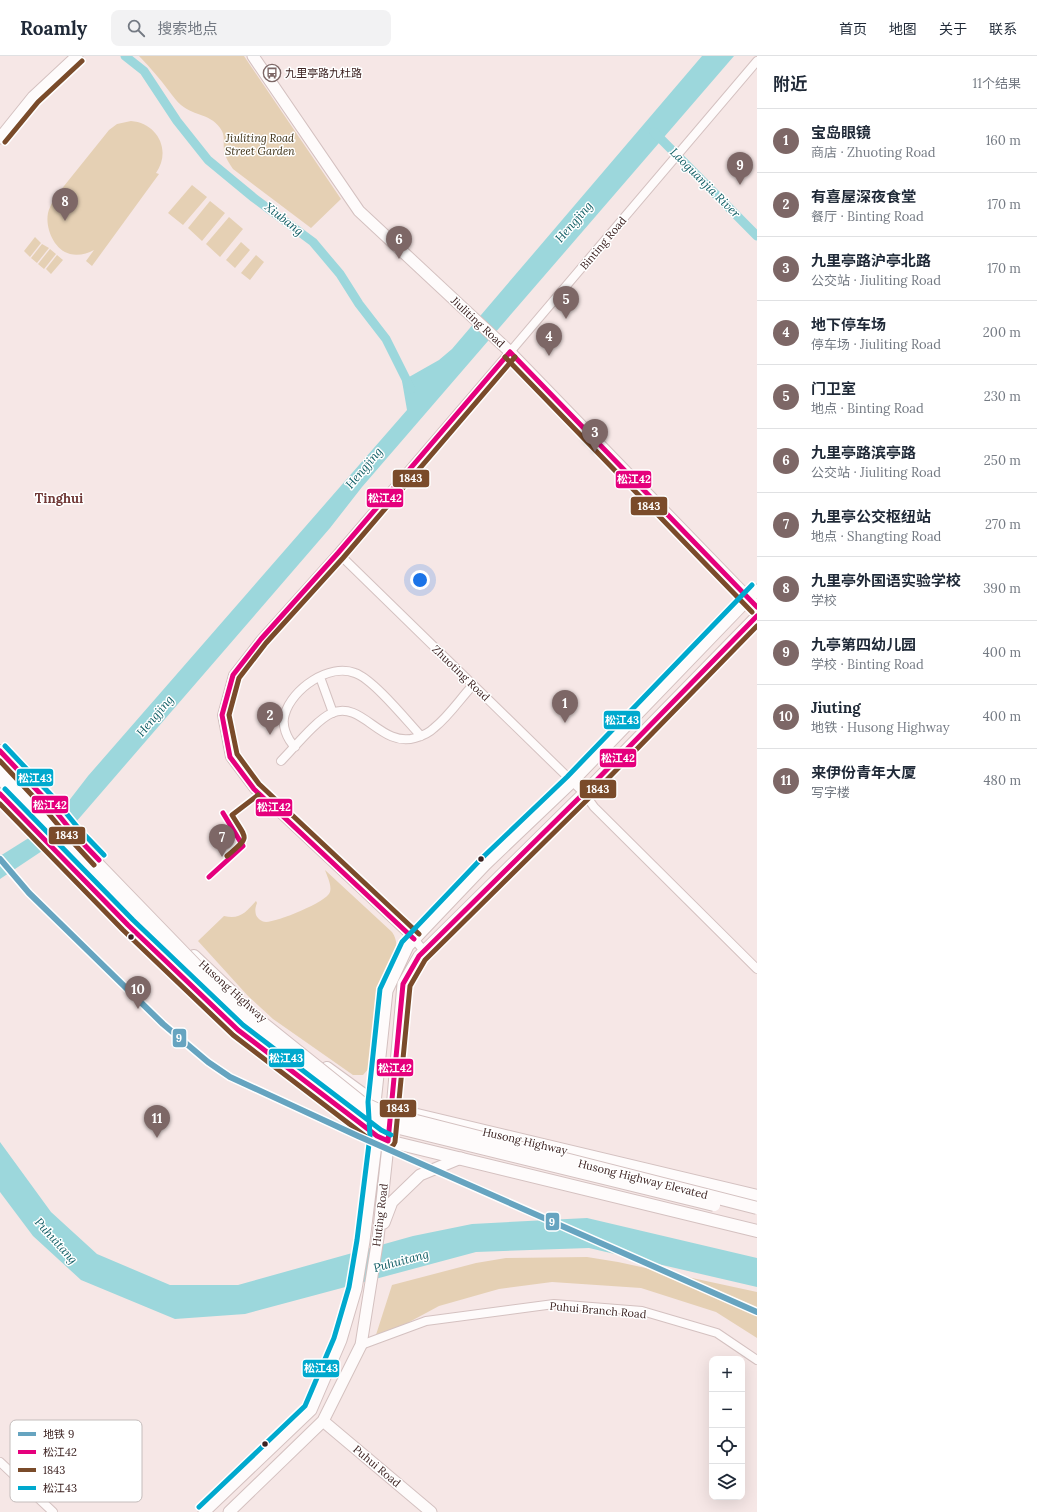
<!DOCTYPE html>
<html lang="zh">
<meta charset="utf-8">
<style>
body{margin:0;font-family:Lora,"Noto Sans SC",serif;background:#f2f2f3;color:#1f2937}
.controls{position:absolute;right:12px;bottom:12px;display:grid;overflow:hidden;border-radius:8px;box-shadow:0 4px 16px #0002}
.controls button{width:36px;height:36px;display:grid;place-items:center;padding:0;border:0;border-bottom:1px solid #e0e1e3;background:#fff;color:#1f2937;font:20px sans-serif}
.you{position:absolute;left:420px;top:524px;width:14px;height:14px;margin:-10px;border:3px solid #fff;border-radius:50%;background:#1a73e8;box-shadow:0 0 0 6px #1a73e833}
.badge{display:grid;place-items:center;width:26px;height:26px;border-radius:50%;background:#7d6766;color:#fff;font-size:13px;font-weight:700}
.pin{position:absolute;translate:-50% -33px;filter:drop-shadow(0 1px 2px #0008)}
.pin::after{content:'';position:absolute;top:21px;width:14px;height:12px;background:inherit;clip-path:polygon(0 0,100% 0,50% 100%)}
.list{margin:0;padding:0;list-style:none}
h2{display:flex;justify-content:space-between;align-items:center;height:52px;margin:0;padding:0 16px;font-size:17px}
h2 small{font-size:13px;font-weight:400;color:#747a83}
.list li{display:grid;grid-template-columns:26px 1fr auto;gap:12px;align-items:center;box-sizing:border-box;height:64px;padding:0 16px;border-top:1px solid #e0e1e3}
.list b{display:block;font-size:15px;white-space:nowrap}
.list p{margin:0;font-size:13px;white-space:nowrap;color:#747a83}
.list em{font-size:13px;font-style:normal;color:#747a83}
.icon{flex:none;width:22px;height:22px;fill:none;stroke:currentColor;stroke-width:2;stroke-linecap:round;stroke-linejoin:round}
.map{position:relative;flex:none;width:757px;height:1456px;overflow:hidden}
header{display:flex;align-items:center;gap:24px;box-sizing:border-box;height:56px;padding:0 20px;background:#fff;border-bottom:1px solid #e0e1e3}
header strong{font-size:19px}
nav{display:flex;gap:22px;margin-inline-start:auto;font-size:14px}
.search{width:280px;height:36px;background:#f2f2f3;display:flex;align-items:center;gap:10px;box-sizing:border-box;padding:0 14px;border-radius:8px;color:#747a83;font-size:15px}
main{display:flex}
aside{flex:1;background:#fff}
.map>svg:first-child{display:block}
.green{fill:#e5d0b4}
.water{fill:#9cd7dc}
.lines{fill:none;stroke-linecap:round;stroke-linejoin:round}
.canal{stroke:#9cd7dc;stroke-width:9}
.street-casing{stroke:#d4c1c0;stroke-width:10}
.secondary-casing{stroke:#d4c1c0;stroke-width:13}
.primary-casing{stroke:#d4c1c0;stroke-width:14}
.street{stroke:#fefbfb;stroke-width:8}
.secondary{stroke:#fefbfb;stroke-width:11}
.primary{stroke:#fefbfb;stroke-width:12}
.primary-bridge-casing{stroke:#d4c1c0;stroke-width:14;stroke-linecap:butt}
.primary-bridge{stroke:#fefbfb;stroke-width:12}
.bus-1-casing{stroke:#fff;stroke-width:8}
.bus-2-casing{stroke:#fff;stroke-width:8}
.bus-3-casing{stroke:#fff;stroke-width:8}
.bus-1{stroke:#e5007d;stroke-width:5}
.bus-2{stroke:#7a4b2a;stroke-width:5}
.bus-3{stroke:#00a9ce;stroke-width:5}
.metro-1-casing{stroke:#fff;stroke-width:9}
.metro-1{stroke:#66a4c0;stroke-width:6}
.bus-dot{fill:#3c2221;stroke:#fff;stroke-width:1.5}
.labels{text-anchor:middle;stroke-width:3;stroke-linejoin:round;paint-order:stroke}
.poi-label{font-size:11px;fill:#3c2221;stroke:#fff;text-anchor:start}
.park-label{font-size:11px;font-style:italic;fill:#3a2d11;stroke:#fff}
.street-label{font-size:11px;fill:#3c2221;stroke:#fff}
.water-label{font-size:12px;font-style:italic;fill:#0f5d64;stroke:#fff}
.quarter-label{font-size:13px;font-weight:bold;fill:#703836;stroke:#fff}
.key{fill:#fff;stroke:#c4bdbc;stroke-width:1}
.key-label{font-size:11px;fill:#3c2221}
.line-badge{stroke:#fff;stroke-width:1.5}
.badge-label{font-size:11px;text-anchor:middle;font-weight:bold;fill:#fff}
</style>
<header>
<strong>Roamly</strong>
<div class="search"><svg class="icon" aria-label="search" viewBox="0 0 24 24"><circle cx="10" cy="10" r="6"/><path d="M15 15l6 6"/></svg>搜索地点</div>
<nav><a>首页</a><a>地图</a><a>关于</a><a>联系</a></nav>
</header>
<main>
<div class="map">
<svg width="757" height="1456" viewBox="0 0 757 1456">
<rect width="100%" height="100%" fill="#f6e7e6"/>
<path class="green" d="M139,0h105l97,143 -30,29 -78,-59c-4,-6 -8,-12 -9,-19 -1,-7 1,-13 -2,-19 -10,-18 -27,-14 -41,-26 -4,-3 -8,-9 -12,-14 -9,-12 -19,-24 -30,-35z
M131,65c26,2 41,29 25,52l3,1 -67,92 -6,-5 8,-11c-7,4 -16,6 -24,4 -16,-4 -25,-26 -22,-41 2,-8 7,-15 12,-22l49,-61 8,-6z
M192,129l15,12 -24,28 -15,-12z
M210,145l15,12 -23,28 -14,-13z
M229,161l14,12 -23,28 -14,-13z
M35,181l6,6 -11,14 -6,-6z
M241,186l9,8 -15,18 -9,-8z
M42,188l7,4 -12,15 -6,-5z
M50,193l6,5 -12,15 -6,-5z
M57,199l6,5 -12,14 -5,-5z
M256,199l8,7 -14,18 -9,-7z
M325,814l67,62c4,6 5,11 4,19l-14,38 -10,70 -2,8 -7,8h-10l-80,-56 -25,-23 -50,-55 26,-25c16,4 22,-4 32,-15l1,2c-2,5 -2,8 -1,12 2,4 6,7 10,7 11,0 61,-20 64,-30 2,-7 -3,-16 -5,-22z
M587,1201l31,5 139,30v46l-41,-26 -75,-24 -89,-6 -53,7 -60,17 -65,35 18,-56 84,-22 30,-5z"/>
<path class="water" d="M702,0h32l-372,431 -32,41 -267,309 -63,42v-23l51,-32 37,-48 319,-366 -5,-29 37,-21 13,-11z
M0,1086l51,70 46,42 73,31h68l175,-49 59,-12 115,-6 170,40v29l-168,-39 -113,4 -231,62 -70,5 -94,-39 -48,-44 -33,-44z"/>
<g class="lines">
<path class="canal" d="M125,0l19,15 33,50 31,39 46,38 59,44 27,32 19,30 27,35 25,50
M654,76l103,104"/>
<defs>
<path id="street" d="M338,497l246,240 10,14 163,162
M320,621l13,36
M295,691c-8,-8 -14,-22 -10,-33 7,-25 44,-51 70,-41 18,6 52,48 66,63
M281,705c13,-13 35,-41 51,-48 30,-13 49,35 83,25 7,-2 14,-5 19,-10 15,-12 26,-29 39,-43
M424,895l-10,-12 -160,-150 -24,-32 -8,-42 11,-40 28,-36 77,-86 172,-201 247,-291
M361,1289l65,-24 128,-17 88,7 75,22 40,27
M0,1406l53,50"/>
<path id="secondary" d="M253,0l106,155 148,138 250,258
M0,82l33,-41 44,-41
M376,1055l-1,-8 12,-112 21,-45 78,-82 86,-82 185,-192
M384,1167l8,-21 28,-27 41,-17
M323,1365l108,91
M204,1456l107,-102 30,-70 15,-51 8,-48 13,-105v-8
M229,1456l94,-91 38,-76 17,-107 14,-129 11,-125 16,-28 165,-163 173,-177"/>
<path id="primary" d="M0,695l48,51 21,26
M0,738l128,131 110,105 139,106 11,5 369,90
M194,900l40,38
M327,1012l48,35 17,6 365,87"/>
</defs>
<use href="#street" class="street-casing"/>
<use href="#secondary" class="secondary-casing"/>
<use href="#primary" class="primary-casing"/>
<use href="#street" class="street"/>
<use href="#secondary" class="secondary"/>
<use href="#primary" class="primary"/>
<defs>
<path id="primary-bridge" d="M0,707l214,221 147,118 24,11 372,95
M0,722l205,210 148,121 13,8 17,7 331,81"/>
</defs>
<use href="#primary-bridge" class="primary-bridge-casing"/>
<use href="#primary-bridge" class="primary-bridge"/>
<defs>
<path id="bus-1" d="M510,296l247,255
M0,695l48,51 26,32 25,26
M0,738l128,131 110,105 139,106 11,5 15,-157 16,-28 165,-163 173,-177
M209,821l34,-31 -20,-33
M414,883l-160,-150 -24,-32 -8,-42 11,-40 28,-36 77,-86 172,-201"/>
<path id="bus-2" d="M5,86l33,-40 44,-41
M505,301l247,255
M0,705l43,46 26,31 25,27
M0,748l123,126 110,105 140,107c7,3 18,11 22,0l15,-156 15,-26 164,-162 168,-172
M227,800c23,-20 21,-15 5,-41l26,-20
M419,878l-160,-150 -22,-30 -8,-39 10,-37 27,-35 77,-85 172,-201"/>
<path id="bus-3" d="M5,690l48,51 26,32 25,26
M5,733l128,131 110,105 138,105 10,5
M199,1451l106,-101 29,-68 15,-51 8,-47 13,-104 -2,-34 12,-113 22,-47 79,-83 86,-82 185,-192"/>
</defs>
<use href="#bus-1" class="bus-1-casing"/>
<use href="#bus-2" class="bus-2-casing"/>
<use href="#bus-3" class="bus-3-casing"/>
<use href="#bus-1" class="bus-1"/>
<use href="#bus-2" class="bus-2"/>
<use href="#bus-3" class="bus-3"/>
<defs>
<path id="metro-1" d="M0,803l29,34 134,131 45,38 22,15 128,59 399,176"/>
</defs>
<use href="#metro-1" class="metro-1-casing"/>
<use href="#metro-1" class="metro-1"/>
</g>
<defs>
<symbol id="bus-ring" viewBox="-11 -11 22 22"><circle r="9.5" fill="#fff" stroke="#7d6766" stroke-width="1.5"/><path d="M-5-6H5V4H4V6H2V4H-2V6H-4V4H-5ZM-3.5-4V0h7V-4ZM-3.5 1.2v1.5H-2V1.2ZM2 1.2v1.5H3.5V1.2Z" fill="#7d6766"/></symbol>
</defs>
<g fill-rule="evenodd">
<use href="#bus-ring" x="262" y="7" width="20" height="20"/>
</g>
<g class="bus-dot">
<circle cx="481" cy="803" r="3.5"/>
<circle cx="131" cy="881" r="3.5"/>
<circle cx="265" cy="1388" r="3.5"/>
</g>
<g class="labels">
<g class="poi-label">
<text x="285" y="21">九里亭路九杜路</text>
</g>
<g class="park-label">
<text x="260" y="86">Jiuliting Road<tspan x="260" dy="13">Street Garden</tspan></text>
</g>
<g class="street-label">
<text transform="translate(603 187) rotate(-50)" y="4">Binting Road</text>
<text transform="translate(478 266) rotate(43)" y="4">Jiuliting Road</text>
<text transform="translate(461 617) rotate(44)" y="4">Zhuoting Road</text>
<text transform="translate(233 935) rotate(42)" y="4">Husong Highway</text>
<text transform="translate(525 1085) rotate(13)" y="4">Husong Highway</text>
<text transform="translate(643 1123) rotate(14)" y="4">Husong Highway Elevated</text>
<text transform="translate(380 1159) rotate(-83)" y="4">Huting Road</text>
<text transform="translate(598 1254) rotate(5)" y="4">Puhui Branch Road</text>
<text transform="translate(377 1410) rotate(40)" y="4">Puhui Road</text>
</g>
<g class="water-label">
<text transform="translate(705 127) rotate(45)" y="4">Laoguanjia River</text>
<text transform="translate(284 163) rotate(38)" y="4">Xiubang</text>
<text transform="translate(574 166) rotate(-49)" y="4">Hengjing</text>
<text transform="translate(364 412) rotate(-50)" y="4">Hengjing</text>
<text transform="translate(155 660) rotate(-50)" y="4">Hengjing</text>
<text transform="translate(56 1185) rotate(48)" y="4">Puhuitang</text>
<text transform="translate(401 1205) rotate(-15)" y="4">Puhuitang</text>
</g>
<g class="quarter-label">
<text x="59" y="447">Tinghui</text>
</g>
</g>
<rect x="10" y="1364" width="132" height="82" rx="6" class="key"/>
<rect x="18" y="1376" width="18" height="4" fill="#66a4c0"/>
<rect x="18" y="1394" width="18" height="4" fill="#e5007d"/>
<rect x="18" y="1412" width="18" height="4" fill="#7a4b2a"/>
<rect x="18" y="1430" width="18" height="4" fill="#00a9ce"/>
<g class="key-label">
<text x="43" y="1382">地铁 9</text>
<text x="43" y="1400">松江42</text>
<text x="43" y="1418">1843</text>
<text x="43" y="1436">松江43</text>
</g>
<g class="line-badge">
<rect x="392" y="413" width="38" height="19" rx="4" fill="#7a4b2a"/>
<rect x="615" y="414" width="37" height="19" rx="4" fill="#e5007d"/>
<rect x="366" y="432" width="38" height="20" rx="4" fill="#e5007d"/>
<rect x="630" y="440" width="38" height="20" rx="4" fill="#7a4b2a"/>
<rect x="603" y="654" width="38" height="20" rx="4" fill="#00a9ce"/>
<rect x="599" y="692" width="38" height="20" rx="4" fill="#e5007d"/>
<rect x="16" y="712" width="38" height="19" rx="4" fill="#00a9ce"/>
<rect x="579" y="723" width="38" height="20" rx="4" fill="#7a4b2a"/>
<rect x="31" y="739" width="38" height="19" rx="4" fill="#e5007d"/>
<rect x="255" y="742" width="38" height="19" rx="4" fill="#e5007d"/>
<rect x="48" y="770" width="38" height="19" rx="4" fill="#7a4b2a"/>
<rect x="172" y="972" width="15" height="20" rx="4" fill="#66a4c0"/>
<rect x="268" y="992" width="37" height="20" rx="4" fill="#00a9ce"/>
<rect x="376" y="1002" width="38" height="19" rx="4" fill="#e5007d"/>
<rect x="379" y="1043" width="38" height="19" rx="4" fill="#7a4b2a"/>
<rect x="545" y="1156" width="15" height="19" rx="4" fill="#66a4c0"/>
<rect x="302" y="1303" width="38" height="19" rx="4" fill="#00a9ce"/>
</g>
<g class="badge-label">
<text x="411" y="426">1843</text>
<text x="634" y="427">松江42</text>
<text x="385" y="446">松江42</text>
<text x="649" y="454">1843</text>
<text x="622" y="668">松江43</text>
<text x="618" y="706">松江42</text>
<text x="35" y="726">松江43</text>
<text x="598" y="737">1843</text>
<text x="50" y="753">松江42</text>
<text x="274" y="755">松江42</text>
<text x="67" y="783">1843</text>
<text x="179" y="986">9</text>
<text x="286" y="1006">松江43</text>
<text x="395" y="1016">松江42</text>
<text x="398" y="1056">1843</text>
<text x="552" y="1170">9</text>
<text x="321" y="1316">松江43</text>
</g>
</svg>
<div class="controls">
<button>+</button>
<button>−</button>
<button><svg class="icon" aria-label="locate" viewBox="0 0 24 24"><circle cx="12" cy="12" r="6"/><path d="M12 2v4M12 18v4M2 12h4M18 12h4"/></svg></button>
<button><svg class="icon" aria-label="layers" viewBox="0 0 24 24"><path d="M12 4l9 5-9 5-9-5zM3 14l9 5 9-5"/></svg></button>
</div>
<div class="you"></div>
<div class="pin badge" style="left:565px;top:667px">1</div>
<div class="pin badge" style="left:270px;top:679px">2</div>
<div class="pin badge" style="left:595px;top:396px">3</div>
<div class="pin badge" style="left:549px;top:300px">4</div>
<div class="pin badge" style="left:566px;top:263px">5</div>
<div class="pin badge" style="left:399px;top:203px">6</div>
<div class="pin badge" style="left:222px;top:801px">7</div>
<div class="pin badge" style="left:65px;top:165px">8</div>
<div class="pin badge" style="left:740px;top:129px">9</div>
<div class="pin badge" style="left:138px;top:953px">10</div>
<div class="pin badge" style="left:157px;top:1082px">11</div>
</div>
<aside>
<h2>附近<small>11个结果</small></h2>
<ul class="list">
<li><span class="badge">1</span><div><b>宝岛眼镜</b><p>商店 · Zhuoting Road</p></div><em>160 m</em></li>
<li><span class="badge">2</span><div><b>有喜屋深夜食堂</b><p>餐厅 · Binting Road</p></div><em>170 m</em></li>
<li><span class="badge">3</span><div><b>九里亭路沪亭北路</b><p>公交站 · Jiuliting Road</p></div><em>170 m</em></li>
<li><span class="badge">4</span><div><b>地下停车场</b><p>停车场 · Jiuliting Road</p></div><em>200 m</em></li>
<li><span class="badge">5</span><div><b>门卫室</b><p>地点 · Binting Road</p></div><em>230 m</em></li>
<li><span class="badge">6</span><div><b>九里亭路滨亭路</b><p>公交站 · Jiuliting Road</p></div><em>250 m</em></li>
<li><span class="badge">7</span><div><b>九里亭公交枢纽站</b><p>地点 · Shangting Road</p></div><em>270 m</em></li>
<li><span class="badge">8</span><div><b>九里亭外国语实验学校</b><p>学校</p></div><em>390 m</em></li>
<li><span class="badge">9</span><div><b>九亭第四幼儿园</b><p>学校 · Binting Road</p></div><em>400 m</em></li>
<li><span class="badge">10</span><div><b>Jiuting</b><p>地铁 · Husong Highway</p></div><em>400 m</em></li>
<li><span class="badge">11</span><div><b>来伊份青年大厦</b><p>写字楼</p></div><em>480 m</em></li>
</ul>
</aside>
</main>
